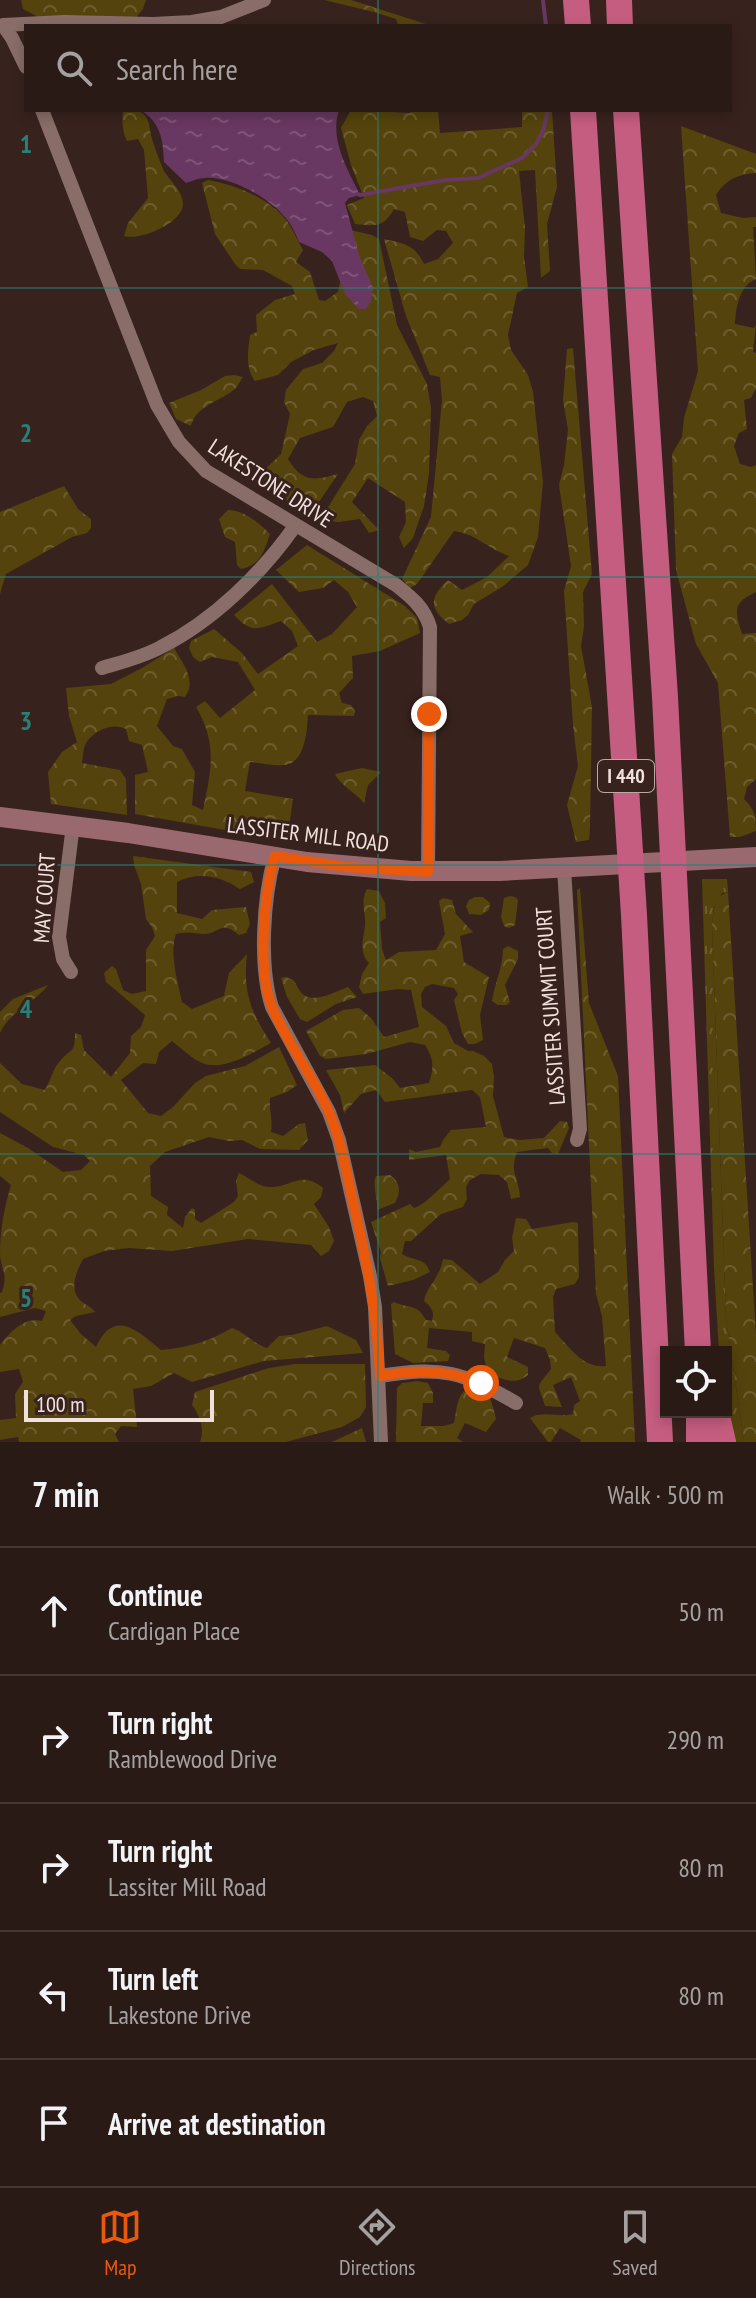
<!DOCTYPE html>
<meta charset="utf-8">
<style>
body{margin:0;font-family:"PT Sans Narrow",sans-serif;background:#32231f;color:#f1f3f6}
.controls{position:absolute;right:24px;bottom:24px;display:grid;overflow:hidden;border-radius:0px;box-shadow:0 4px 12px #0003}
.controls button{width:72px;height:72px;display:grid;place-items:center;padding:0;border:0;border-bottom:2px solid #463835;background:#2a1a16;color:#f1f3f6;font:40px sans-serif}
.scale{position:absolute;left:24px;bottom:20px;width:190px;box-sizing:border-box;padding-left:8px;border:4px solid #f0e1de;border-top:0;font-size:22px;line-height:28px;white-space:nowrap;color:#f0e1de;-webkit-text-stroke:6px #38221e;paint-order:stroke}
.stop{position:absolute;width:24px;height:24px;margin:-18px;border:6px solid #ea580c;border-radius:50%;background:#fff}
.stop.end{background:#ea580c;border-color:#fff;box-shadow:0 2px 8px #0008}
.list{margin:0;padding:0;list-style:none}
h2{display:flex;justify-content:space-between;align-items:center;height:104px;margin:0;padding:0 32px;font-size:34px}
h2 small{font-size:26px;font-weight:400;color:#a5a1a1}
.list li{display:grid;grid-template-columns:52px 1fr auto;gap:24px;align-items:center;box-sizing:border-box;height:128px;padding:0 32px;border-top:2px solid #463835}
.list b{display:block;font-size:30px;white-space:nowrap}
.list p{margin:0;font-size:26px;white-space:nowrap;color:#a5a1a1}
.list em{font-size:26px;font-style:normal;color:#a5a1a1}
.icon{flex:none;width:44px;height:44px;fill:none;stroke:currentColor;stroke-width:2;stroke-linecap:round;stroke-linejoin:round}
.map{position:relative;flex:none;width:756px;height:1442px;overflow:hidden}
.search{position:absolute;background:#2a1a16;box-shadow:0 4px 12px #0003;left:24px;right:24px;top:24px;height:88px;display:flex;align-items:center;gap:20px;box-sizing:border-box;padding:0 28px;border-radius:0px;color:#a5a1a1;font-size:30px}
.sheet{height:744px;background:#2a1a16}
nav{display:flex;justify-content:space-around;align-items:center;box-sizing:border-box;height:112px;border-top:2px solid #463835;background:#2a1a16;font-size:22px;color:#a5a1a1}
nav a{display:grid;justify-items:center;gap:4px}
nav .on{color:#ea580c}
.map>svg:first-child{display:block}
.grass{fill:url(#grass-tufts)}
.forest{fill:url(#forest-crowns)}
.water{fill:url(#water-ripples)}
.lines{fill:none;stroke-linecap:round;stroke-linejoin:round}
.stream{stroke:#683762;stroke-width:4}
.street{stroke:#886d68;stroke-width:14}
.secondary{stroke:#9a686f;stroke-width:20}
.highway{stroke:#c55d80;stroke-width:26}
.route{stroke:#ea580c;stroke-width:10}
.grid{fill:none;stroke:#268179;stroke-width:2;stroke-opacity:0.55}
.labels{text-anchor:middle;stroke-width:6;stroke-linejoin:round;paint-order:stroke}
.shield{fill:#38221e;stroke:#b9a8a4;stroke-width:2}
.shield-label{font-size:20px;font-weight:bold;fill:#f0e1de}
.street-label{font-size:22px;fill:#f0e1de;stroke:#38221e}
.grid-label{font-size:26px;text-anchor:middle;font-weight:bold;fill:#268179;stroke:#38221e;stroke-width:6;stroke-linejoin:round;paint-order:stroke}
</style>
<div class="map">
<svg width="756" height="1442" viewBox="0 0 756 1442">
<defs>
<pattern id="grass-tufts" width="24" height="20" patternUnits="userSpaceOnUse" patternTransform="scale(2)"><rect width="24" height="20" fill="#54430c"/><path d="M3 7l-1-3M5 7V3M7 7l1-3M15 17l-1-3M17 17v-4M19 17l1-3" fill="none" stroke="#6d5e2f"/></pattern>
<pattern id="forest-crowns" width="20" height="18" patternUnits="userSpaceOnUse" patternTransform="scale(2)"><rect width="20" height="18" fill="#54430c"/><path d="M2 6a3 3 0 1 1 6 0M12 15a3 3 0 1 1 6 0" fill="none" stroke="#6d5e2f"/></pattern>
<pattern id="water-ripples" width="26" height="14" patternUnits="userSpaceOnUse" patternTransform="scale(2)"><rect width="26" height="14" fill="#683762"/><path d="M2 4q2-2 4 0t4 0M15 11q2-2 4 0t4 0" fill="none" stroke="#7e5478"/></pattern>
</defs>
<rect width="100%" height="100%" fill="#38221e"/>
<path class="grass" d="M702,879h25l1,13 -6,1 -8,14 -2,17 14,395 18,123h-11l-7,-30v-60h-7l-5,-84z"/>
<path class="forest" d="M21,0h125l-3,9 -8,10 -95,-1 -17,-9z
M324,0h27l81,26h-33l-3,-7 -22,-7z
M123,110c6,0 14,-1 19,3 8,6 7,14 9,22 2,9 9,27 13,36 6,10 18,19 19,32 1,20 -44,38 -59,33l4,-13 20,-25 -4,-48 -6,-11 -11,2c-5,-10 -5,-20 -4,-31z
M351,110l59,3v-3h28l2,23 82,-6v-17h30l5,77 -10,37 3,47 -9,7 -6,-108 -16,1 6,57 -1,29 4,30 -11,6 -9,42 3,15 17,25 5,17 10,90 -5,55 -10,28 -26,22 -28,17 -6,11 -6,5 -13,4c-20,-16 -20,-26 -1,-44l14,10 25,-13 22,-21c-22,-8 -33,-22 -55,-25l-37,53 -7,4 -8,-9 29,-62 11,-117 -2,-23 -10,-2 -24,-59 -22,-77c21,5 30,5 40,25l14,-5 15,-16 -7,-12 -9,-1 -14,11 -13,-4 -5,-25 -11,-3c-11,19 -18,17 -39,15l-8,-19 17,-7 -13,-33 -10,-37z
M681,126l75,28v19c-18,1 -31,7 -40,22l5,18 22,5 13,-1v10h-3l3,52c-17,7 -20,28 -21,45l19,4 2,-3 -3,26 3,3v34l-5,10 -7,2 3,29 -8,4 -5,13 6,18 11,3 5,-2v127c-24,11 -21,19 -14,42l14,-1v146l-9,8 -3,12c11,11 12,17 12,32l-16,6h-10l-12,-154 -22,-39 -20,-74 -4,-116 10,-17 2,-19 14,-47z
M208,180c28,5 61,18 79,41 6,9 11,20 16,29l-7,12 14,10 9,28 6,1 13,-9 12,-62 22,5 7,4 18,86 30,59 4,24 -2,66 -5,32 -11,32 -9,10 -5,-11 7,-15 -1,-20 -37,-24 -16,24 27,28 -10,3 -9,-14 -21,3 -19,-2 35,-56 4,-24 8,-14 10,-10 -4,-15 -10,-4 -16,5 -14,25 -33,11 -12,21c14,23 25,22 50,15l-28,41 -56,-35 27,-26 9,-40 -6,-12 2,-12 17,-21 19,-6 12,-12 4,-8 -24,7 -23,12 -13,13 -23,6c-10,-13 -7,-30 -5,-46l7,-3 -1,-17 19,-15 20,-6 -3,-8 -29,-16 -23,-1 -5,-5 -20,-30 -13,-51z
M573,348l19,226 -9,18 1,34 -3,20 11,61 -2,121 -1,12 -13,2 -9,-37 11,-39 -5,-41 -9,-134 7,-25 -12,-81 5,-20 4,-35 -5,-30 4,-51z
M234,375l9,2c-1,1 -6,10 -7,11 -14,13 -40,17 -45,38l-15,-7 -7,-16 32,-13 24,-14z
M64,486l14,23 13,10v9l-4,5 -15,4 -66,37 -6,20v-82z
M228,510c16,0 31,13 42,24 -6,17 -9,31 -29,35l-4,-4 -2,-23 -10,-5 -6,-18z
M307,545l98,61 12,12 3,15 -40,18 -28,5 1,22 -14,15 3,10 9,2 4,6 -1,5 -46,-1c-1,16 -3,49 -24,50 -11,1 -23,-2 -34,-3l-5,29 48,8 -6,42 -152,-27v-39l13,-3 -6,-27 -13,-4 -3,-12c-13,-7 -32,1 -40,14 -3,5 -3,15 -4,20l38,7 6,9 1,36 -76,-11 -3,-32 14,-20 15,-10 -8,-26 -3,-28 45,-4 31,-16 32,-20c9,16 23,32 11,49l-7,-1 -11,3 -10,27 16,20 9,3 13,23 -3,33 11,5c8,-39 15,-66 -7,-103l9,-6 15,17 35,-28 -17,-28 -26,-5 -12,5 -7,-5 -4,-9 2,-7 23,-12 28,24 16,21 40,-28 -6,-15 -11,-10c-23,8 -29,13 -47,-6l38,-31 45,58 15,-8 25,-27 -9,-15 -14,-12 -11,8 -24,4 -23,-22z
M362,768l19,4 -13,13 -4,18c-9,-11 -23,-17 -29,-29z
M133,856l118,16 3,10 -14,7c-19,-13 -42,-18 -63,-7v31l25,6 10,-9 34,-3 4,17 -4,9 -7,2c-20,-16 -19,0 -37,-1 -10,-1 -16,-2 -26,0 -7,20 2,48 6,68l10,7 32,-13 5,-23 18,-19c-4,38 3,57 24,89 -19,10 -51,31 -73,18 -9,-5 -18,-14 -26,-20l-13,11 -3,12 -13,-1 -22,17 27,33 13,3 12,-9 22,-24 11,-7 39,-10 34,-19 18,38 -10,7 -17,6c-1,13 3,22 1,34l12,4 16,-12 6,-1 3,17 -9,10 -39,-1 -18,-9 -13,1 -20,-4 -44,15 -15,14 1,30 17,11 -1,8 16,13 2,-11 7,-9 3,2v9l6,4 33,-21 4,-6 -2,-15 3,-8c11,5 17,12 29,14 22,2 32,-18 55,1l-2,9 -7,7 15,23 5,14 -5,10 -8,5 -10,-11 -63,-6 -76,12 -43,-3 -25,3 -21,8c-6,12 -14,28 -4,40 5,6 11,6 16,13l-19,4 -6,4 11,14 15,13c18,-39 41,-17 65,3 26,-2 49,-9 71,-22 14,5 20,15 35,20l12,-12 13,-1 35,-9 29,14 7,13 -99,8 -72,21 -18,-9 -23,13 -18,3 4,38 -16,-1 -6,8 4,8h-100l-1,-5 -18,3v-20l16,-2 -1,-24 8,-12 -4,-13 -19,3v-27c11,-13 23,-28 42,-24l4,-10 -11,-3 -35,9v-24l2,-1c6,-18 0,-20 -2,-37 0,-25 4,-46 11,-70l-11,-9v-43l28,15 35,24 18,-2 9,-9 -6,-6 -31,-8 -53,-35v-49l22,21 23,6c5,-8 8,-22 15,-29 11,-13 15,-7 15,-28l6,2 3,15 27,27 19,-24 1,-17 10,-9 4,-12 -39,-33 -2,-9 8,-7 4,3 7,21 9,4 14,-3v-41l9,-14 -3,-9 -6,-8 -5,-35 -7,-19z
M580,888l9,115 29,73 17,366h-55l1,-2 -21,-12 -9,14h-3l-18,-24c14,-8 28,0 43,-4l1,-9 6,-4 -9,-24 -18,8 9,22 -17,-1c-7,-25 -11,-15 6,-37l-1,-9 -5,-12 -31,-10 -7,19 21,10v8c-13,11 -25,4 -40,-2l-4,-15 1,-14 -13,-3v-9l-43,-4 -2,20 19,3 4,4 -2,6 -35,2 -18,-9 -4,-50 3,-2c15,7 23,1 32,18l6,1c3,-10 -1,-14 -8,-20 2,-14 16,-23 19,-42l9,1 28,24 18,-12 7,-12 9,-9 -2,-13 4,-20 10,1 6,10 41,-7 5,1 1,54 -4,7 -19,5 -3,8 2,35c14,15 29,37 51,34l-4,-50 -6,-22 -19,-404z
M367,889l12,2 6,12 1,15 -6,4 2,27 4,11 13,-8 37,-2 9,-16 -6,-33 4,-3 9,2 4,14 17,18 -13,4 4,26 25,15 -9,38 3,25 -8,4h-7l-6,-11 -8,-33 4,-6 -4,-6 -22,-4 -7,3 -4,7 1,13 24,19 8,17 14,8h5l11,5 8,8 2,12 -1,20 11,41 16,3 24,-2 16,-17 7,1 2,6 -11,26 -6,-1 -4,-5 -31,4c-8,21 2,26 3,45l-9,2 -4,-17 -8,-7 -18,-1 -11,6 -4,7 1,12 -4,8 -22,7 -30,27h-6l-3,13c11,7 23,3 28,18l-17,8 -25,6 -8,-28 1,-6 -10,-30 39,-18 4,4c11,-3 26,-20 36,-29l-4,-24 -37,5v-11l7,3 24,-5 3,-7 8,-10 35,-3 -6,-30 -8,-7 -87,12 -9,-12 -15,4 -17,19 -4,-18 -14,-25 49,-5 18,14 7,9 29,-5c5,-15 5,-25 -4,-38l-15,-3 -44,12 -40,5 -6,-3 -14,-25 37,-21 16,-2 12,10 13,19 35,-10 -8,-37 -13,-1 -35,5 -4,-7 3,-13 7,-11c-10,-11 -6,-23 -4,-37 1,-14 -5,-25 2,-37z
M728,892l28,443v107h-12l-18,-123 -14,-395c2,-12 1,-28 16,-32z
M510,896l5,1 3,3 -3,25 -6,3 -5,-2 -3,-9 3,-19z
M475,897h8l7,6 -1,7 -8,5 -12,-1 -3,-8 3,-6z
M508,946l10,5v8l-13,26 5,17 -3,3h-9l-6,-4c3,-19 11,-34 11,-52z
M286,977l7,3c3,3 4,7 7,11 10,15 35,1 48,-4l9,10 -21,7 -29,18 -7,-3 -13,-22 -6,-19z
M48,985c-13,18 -39,27 -48,48v-21l13,-13z
M390,1175c11,8 11,17 5,28l-18,7c1,-12 -5,-23 -1,-34z
M295,1364h70l1,43 -6,10 -18,10 -56,15h-86c5,-13 0,-26 -8,-37l3,-13 74,-24z
M417,1381l11,2 5,10v10h-10l-2,23h23l10,-3c2,-8 2,-18 6,-26 5,-11 18,-13 27,-3 5,6 7,17 9,25l-10,13 -21,-9 -8,15 6,4h-67l1,-54 5,-5z
M362,1428l4,14h-34z"/>
<path class="water" d="M140,110h199c-10,29 9,60 21,85l-11,3 -4,5 14,52 14,33 -2,13 -5,8h-7l-14,-15 -13,-33 -10,-9 -23,-10c-4,-10 -8,-19 -16,-27 -15,-18 -54,-39 -78,-37 -6,0 -13,3 -19,5l-22,-21c-1,-22 -3,-40 -24,-52z"/>
<g class="lines">
<path class="stream" d="M543,0l3,26
M358,194l2,1 85,-15 33,-2 44,-20 14,-14 7,-13 5,-21"/>
<path class="street" d="M3,25l61,-3 89,2 39,-2 29,-5 43,-17
M3,25l9,13 14,29
M42,110l115,295 22,37 27,29 190,114c15,12 28,22 34,42l-2,245
M102,668c20,-6 41,-11 59,-21 52,-26 101,-74 134,-121
M275,856c-12,42 -16,110 -3,151l57,105 10,28 31,136 5,31 6,135
M564,868l16,261 -3,11
M71,972l-8,-13 -4,-22 14,-112
M380,1376c62,-10 81,-5 136,27"/>
<path class="secondary" d="M0,817l128,16 179,29 104,9h88l257,-14"/>
<path class="highway" d="M576,0l2,26
M619,0l1,26
M583,110l51,805 26,527
M626,110l39,587 33,655
M699,1412v30
M716,1412l7,30"/>
</g>
<g class="lines">
<path class="route" d="M429,714l-1,158 -81,-5 -72,-11c-11,37 -18,115 -3,151 17,41 47,76 62,118 9,24 13,51 19,77 14,60 24,111 27,174 36,-6 66,-7 101,7"/>
</g>
<path class="grid" d="M378,0v26M378,110v1332M0,288h756M0,577h756M0,865h756M0,1154h756"/>
<g class="labels">
<rect class="shield" x="598" y="760" width="56" height="32" rx="6"/>
<g class="shield-label">
<text x="626" y="783">I 440</text>
</g>
<g class="street-label">
<text transform="translate(271 483) rotate(33)" y="8">LAKESTONE DRIVE</text>
<text transform="translate(308 834) rotate(7)" y="8">LASSITER MILL ROAD</text>
<text transform="translate(44 898) rotate(-86)" y="8">MAY COURT</text>
<text transform="translate(550 1006) rotate(-94)" y="8">LASSITER SUMMIT COURT</text>
</g>
</g>
<g class="grid-label">
<text x="26" y="153">1</text>
<text x="26" y="442">2</text>
<text x="26" y="730">3</text>
<text x="26" y="1018">4</text>
<text x="26" y="1307">5</text>
</g>
</svg>
<div class="controls">
<button><svg class="icon" aria-label="locate" viewBox="0 0 24 24"><circle cx="12" cy="12" r="6"/><path d="M12 2v4M12 18v4M2 12h4M18 12h4"/></svg></button>
</div>
<div class="scale">100 m</div>
<div class="stop" style="left:481px;top:1383px"></div>
<div class="stop end" style="left:429px;top:714px"></div>
<div class="search"><svg class="icon" aria-label="search" viewBox="0 0 24 24"><circle cx="10" cy="10" r="6"/><path d="M15 15l6 6"/></svg>Search here</div>
</div>
<section class="sheet">
<h2>7 min<small>Walk · 500 m</small></h2>
<ul class="list">
<li><svg class="icon" aria-label="ahead" viewBox="0 0 24 24"><path d="M12 20V5M6 11l6-6 6 6"/></svg><div><b>Continue</b><p>Cardigan Place</p></div><em>50 m</em></li>
<li><svg class="icon" aria-label="right" viewBox="0 0 24 24"><path d="M7 20v-9h11M14 6l5 5-5 5"/></svg><div><b>Turn right</b><p>Ramblewood Drive</p></div><em>290 m</em></li>
<li><svg class="icon" aria-label="right" viewBox="0 0 24 24"><path d="M7 20v-9h11M14 6l5 5-5 5"/></svg><div><b>Turn right</b><p>Lassiter Mill Road</p></div><em>80 m</em></li>
<li><svg class="icon" aria-label="left" viewBox="0 0 24 24"><path d="M17 20v-9H6M10 6l-5 5 5 5"/></svg><div><b>Turn left</b><p>Lakestone Drive</p></div><em>80 m</em></li>
<li><svg class="icon" aria-label="arrive" viewBox="0 0 24 24"><path d="M6 21V4h12l-3 4 3 4H6"/></svg><div><b>Arrive at destination</b></div></li>
</ul>
</section>
<nav>
<a class="on"><svg class="icon" aria-label="map" viewBox="0 0 24 24"><path d="M3 6l6-2 6 2 6-2v14l-6 2-6-2-6 2zM9 4v14M15 6v14"/></svg>Map</a>
<a><svg class="icon" aria-label="directions" viewBox="0 0 24 24"><path d="M12 3l9 9-9 9-9-9zM9 14v-3h6M13 9l2 2-2 2"/></svg>Directions</a>
<a><svg class="icon" aria-label="saved" viewBox="0 0 24 24"><path d="M7 4h10v16l-5-4-5 4z"/></svg>Saved</a>
</nav>
